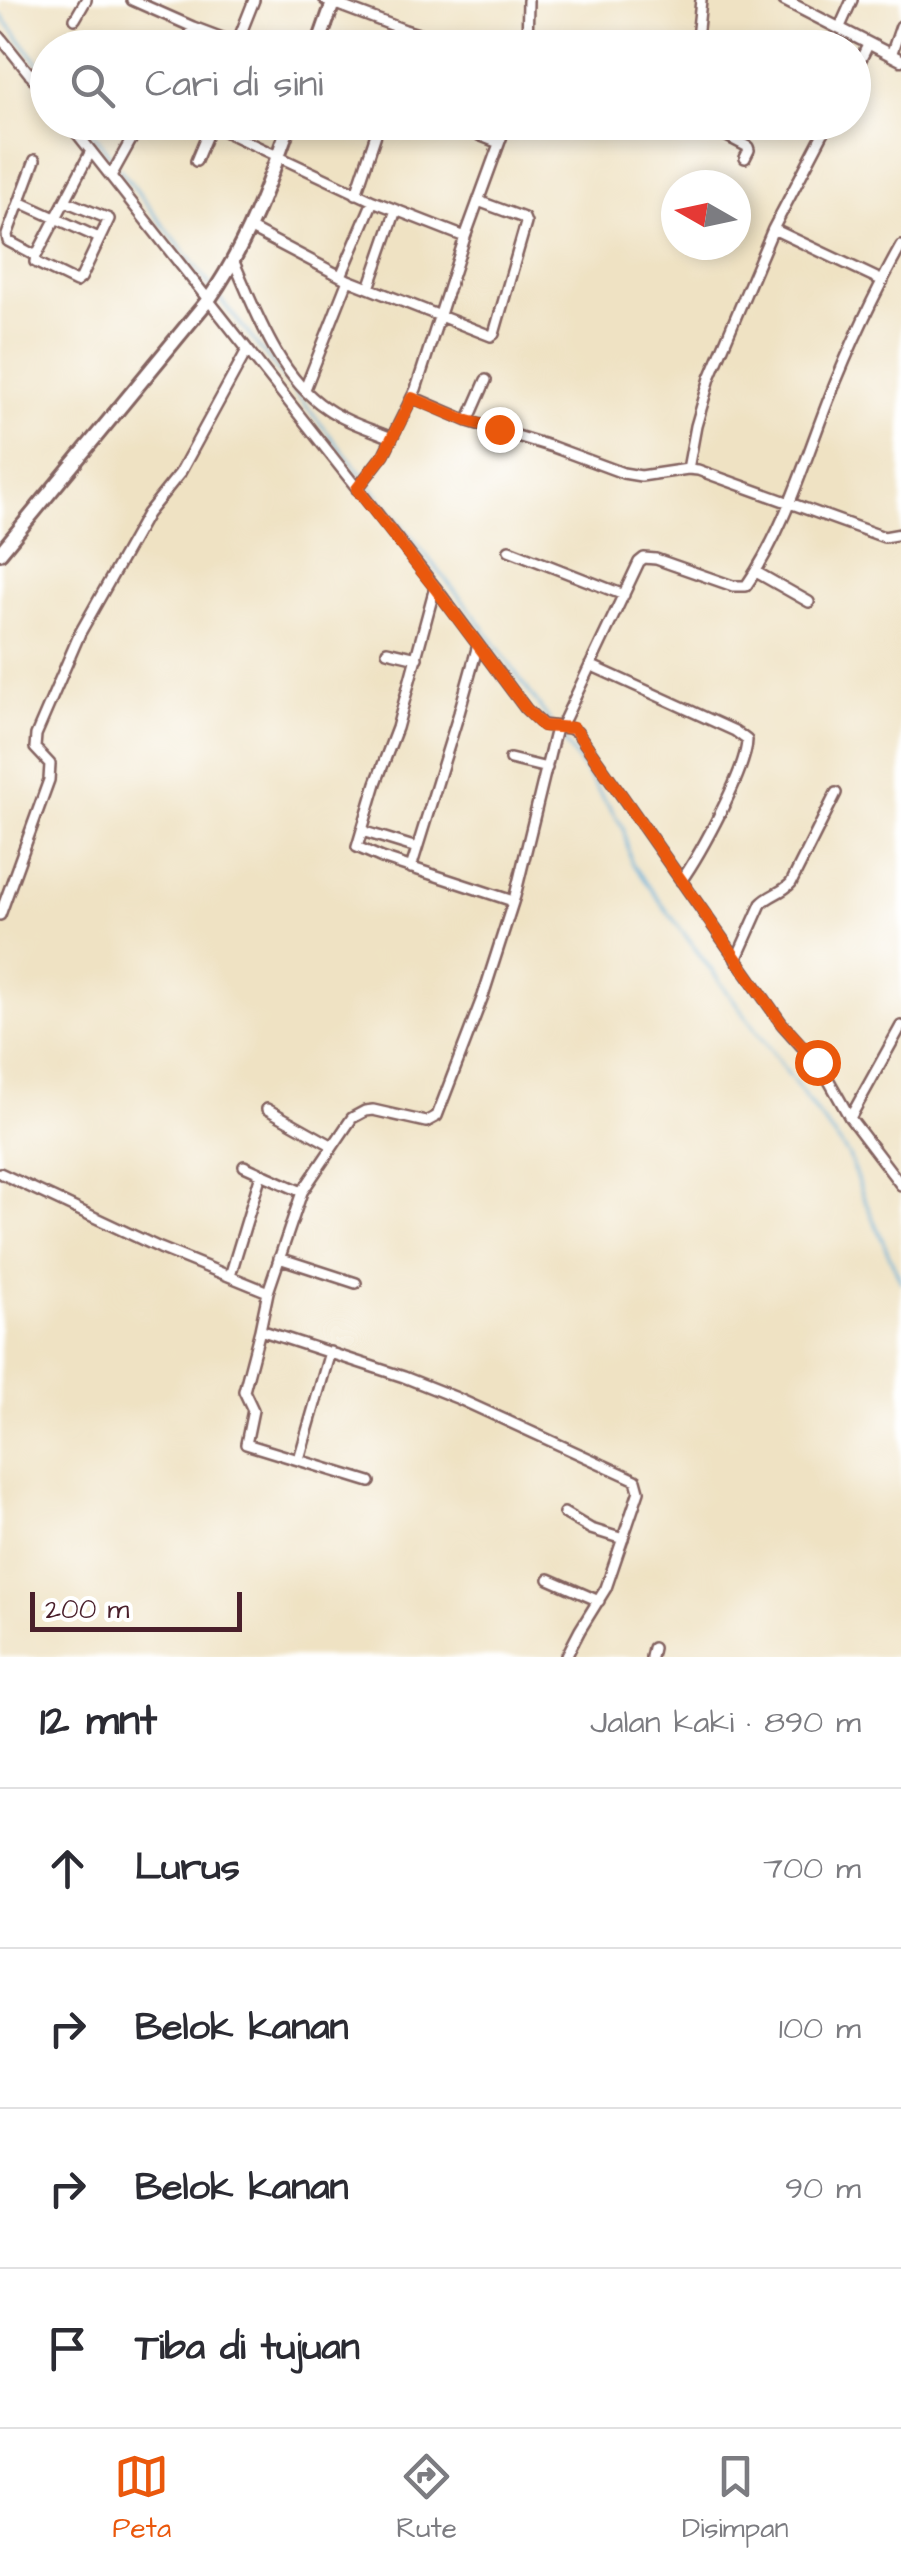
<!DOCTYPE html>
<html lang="id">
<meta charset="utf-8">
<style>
body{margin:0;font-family:"Architects Daughter",sans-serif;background:#f2f2f3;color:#2b2b33}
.compass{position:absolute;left:661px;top:170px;width:90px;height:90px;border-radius:50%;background:#fff;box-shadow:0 5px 15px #0003;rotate:279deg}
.scale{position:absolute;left:30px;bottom:25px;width:212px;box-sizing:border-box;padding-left:10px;border:5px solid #4a1f2b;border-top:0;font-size:28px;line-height:35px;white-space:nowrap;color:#4a1f2b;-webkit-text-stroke:8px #fff;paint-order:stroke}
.stop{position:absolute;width:30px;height:30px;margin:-22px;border:8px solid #ea580c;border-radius:50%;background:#fff}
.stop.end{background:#ea580c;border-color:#fff;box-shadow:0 2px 10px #0008}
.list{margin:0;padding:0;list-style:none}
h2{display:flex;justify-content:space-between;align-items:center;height:130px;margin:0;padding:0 40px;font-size:42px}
h2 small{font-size:32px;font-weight:400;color:#7c7c81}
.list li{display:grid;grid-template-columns:65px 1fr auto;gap:30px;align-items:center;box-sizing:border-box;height:160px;padding:0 40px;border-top:2px solid #e1e1e2}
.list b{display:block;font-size:38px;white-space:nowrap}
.list em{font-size:32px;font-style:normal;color:#7c7c81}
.icon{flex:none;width:55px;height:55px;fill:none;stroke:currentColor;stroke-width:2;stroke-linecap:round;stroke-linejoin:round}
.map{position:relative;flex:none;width:901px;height:1657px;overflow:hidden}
.search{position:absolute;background:#fff;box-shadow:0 5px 15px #0003;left:30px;right:30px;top:30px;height:110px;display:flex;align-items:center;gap:25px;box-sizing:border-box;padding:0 35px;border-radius:55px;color:#7c7c81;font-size:38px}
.sheet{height:770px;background:#fff}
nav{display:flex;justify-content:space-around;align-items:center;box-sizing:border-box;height:140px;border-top:2px solid #e1e1e2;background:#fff;font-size:28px;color:#7c7c81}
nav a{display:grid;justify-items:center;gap:5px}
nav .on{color:#ea580c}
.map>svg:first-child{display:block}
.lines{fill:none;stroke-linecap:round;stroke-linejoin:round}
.stream{stroke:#59a8d3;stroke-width:2.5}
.minor-casing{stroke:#846360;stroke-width:14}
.major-casing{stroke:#846360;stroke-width:15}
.highway-casing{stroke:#846360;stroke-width:18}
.minor{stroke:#fff;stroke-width:9}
.major{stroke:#fff;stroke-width:10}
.highway{stroke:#fff;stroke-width:12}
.route{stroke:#ea580c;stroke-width:12}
</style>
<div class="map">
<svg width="901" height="1657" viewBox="0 0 901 1657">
<rect width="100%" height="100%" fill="#fff"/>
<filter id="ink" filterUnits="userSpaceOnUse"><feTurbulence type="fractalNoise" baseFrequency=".01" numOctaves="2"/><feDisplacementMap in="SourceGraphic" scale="20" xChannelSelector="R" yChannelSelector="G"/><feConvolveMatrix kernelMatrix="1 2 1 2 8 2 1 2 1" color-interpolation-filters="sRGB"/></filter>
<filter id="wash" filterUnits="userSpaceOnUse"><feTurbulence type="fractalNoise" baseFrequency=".0048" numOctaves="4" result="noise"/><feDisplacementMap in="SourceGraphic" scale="40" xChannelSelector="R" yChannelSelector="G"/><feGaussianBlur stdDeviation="2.25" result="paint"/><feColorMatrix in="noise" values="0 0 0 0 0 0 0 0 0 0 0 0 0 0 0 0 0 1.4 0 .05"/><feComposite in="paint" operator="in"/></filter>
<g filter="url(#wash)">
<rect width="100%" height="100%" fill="#efe2c3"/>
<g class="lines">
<path class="stream" d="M0,14l39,50
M84,122l30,39
M119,168l93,120
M216,294l146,181
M367,482l108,134 75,105
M558,732l65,95 8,35 218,294 13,38 39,88"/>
</g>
</g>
<g filter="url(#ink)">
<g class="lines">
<defs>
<path id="minor" d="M132,0l61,27 56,21
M325,0l80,30 59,18
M75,19l11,-19
M839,29l13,-29
M0,37l48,60
M62,42l12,6
M237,43l17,-43
M182,48l11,-21
M401,48l4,-18
M527,48l1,-48
M696,48l5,-48
M891,55l10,-29
M854,73l14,-28
M30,75l18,-9
M68,122l367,465 91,122 17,16 26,3 8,4 205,292 41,46 27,48 51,67
M205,122l168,79 92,36
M446,122l53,21
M651,122l11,3 6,-3
M713,122l12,13 23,12 1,3 -4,8
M35,160l-28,75 1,6 28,15 -1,6 41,20 5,-4 28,-59 -44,-18
M196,161l15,-36
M111,176l30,-54
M356,194l24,-72
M20,202l79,36
M251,229l97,51 143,56 3,-2 32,-111 -2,-5 -46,-17
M773,229l110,52
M36,256l55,-105
M234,262c22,50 45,115 92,146 20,14 44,21 66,30
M341,276l32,-75
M369,288l27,-78
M305,389l43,-109
M412,397l56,24 85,26 70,26 18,3 47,-7 10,1 186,67 17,-3
M468,421l18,-41
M688,469l8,-43 14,-48 63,-149 56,-107
M357,489l27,-35 32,-65 49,-152 42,-115
M509,550l115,45
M756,572l53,30
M435,587l-38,141 -21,55 -19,64 25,11 131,43
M387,651l30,7
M590,665l145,66 12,9c0,29 -48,116 -66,141
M561,727l78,-165 5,-4 12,1 77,27h13c38,-55 58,-123 82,-185 21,-53 45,-105 73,-155
M556,728l-41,168 -32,100 -46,120 -11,6 -53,-12 -8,1 -13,7 -50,74 -34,100 -8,38 144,47 53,21 179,82 3,11 -33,97 -26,42 -14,27
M510,759l37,9
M362,831l55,17
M411,868l48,-155 19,-68
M0,915l49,-135 1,-16 -15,-16 1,-13 44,-102 67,-119 33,-41 67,-123
M736,960l25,-56c8,-9 21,-11 30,-21l45,-90
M267,1109l66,37
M850,1118l51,-92
M244,1166l58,26
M0,1173l160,75 108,44
M279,1258l77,25
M230,1276l31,-102
M260,1330l-16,61 9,19 -7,34 124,38
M299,1459l31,-107
M564,1513l27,16 32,10
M549,1579l50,22
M651,1657l2,-9"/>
<path id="major" d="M784,0l117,60"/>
<path id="highway" d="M317,48l17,-48
M0,553l209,-254c38,-54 59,-114 81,-177"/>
</defs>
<use href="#minor" class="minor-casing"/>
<use href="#major" class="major-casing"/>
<use href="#highway" class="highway-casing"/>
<use href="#minor" class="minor"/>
<use href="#major" class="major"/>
<use href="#highway" class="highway"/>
</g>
</g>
<g class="lines" filter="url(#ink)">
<path class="route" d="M499,429l-31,-8 -56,-23 -28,56 -27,35 78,99 91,121 17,17 30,2 4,4 205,292 35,38"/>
</g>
</svg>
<svg class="compass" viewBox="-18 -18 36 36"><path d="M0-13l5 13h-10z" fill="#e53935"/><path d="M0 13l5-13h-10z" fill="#7c7c81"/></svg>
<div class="scale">200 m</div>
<div class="stop" style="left:817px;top:1062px"></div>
<div class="stop end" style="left:499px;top:429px"></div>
<div class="search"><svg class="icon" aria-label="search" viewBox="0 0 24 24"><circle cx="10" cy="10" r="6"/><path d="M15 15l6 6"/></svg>Cari di sini</div>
</div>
<section class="sheet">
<h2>12 mnt<small>Jalan kaki · 890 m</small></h2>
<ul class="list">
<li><svg class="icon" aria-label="ahead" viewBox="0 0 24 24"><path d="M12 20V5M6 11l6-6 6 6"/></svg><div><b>Lurus</b></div><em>700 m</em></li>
<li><svg class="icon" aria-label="right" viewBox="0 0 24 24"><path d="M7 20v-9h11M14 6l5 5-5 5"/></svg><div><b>Belok kanan</b></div><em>100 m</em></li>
<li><svg class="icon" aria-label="right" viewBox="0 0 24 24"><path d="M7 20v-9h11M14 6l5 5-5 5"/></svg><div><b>Belok kanan</b></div><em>90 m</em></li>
<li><svg class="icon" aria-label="arrive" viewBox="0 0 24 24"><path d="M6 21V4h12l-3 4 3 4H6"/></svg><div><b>Tiba di tujuan</b></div></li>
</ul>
</section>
<nav>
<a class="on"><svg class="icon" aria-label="map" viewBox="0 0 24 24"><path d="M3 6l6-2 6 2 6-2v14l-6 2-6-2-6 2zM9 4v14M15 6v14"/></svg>Peta</a>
<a><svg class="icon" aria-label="directions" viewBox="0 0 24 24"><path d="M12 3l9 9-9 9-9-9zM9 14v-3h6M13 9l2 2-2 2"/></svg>Rute</a>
<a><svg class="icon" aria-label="saved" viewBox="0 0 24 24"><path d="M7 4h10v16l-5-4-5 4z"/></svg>Disimpan</a>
</nav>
